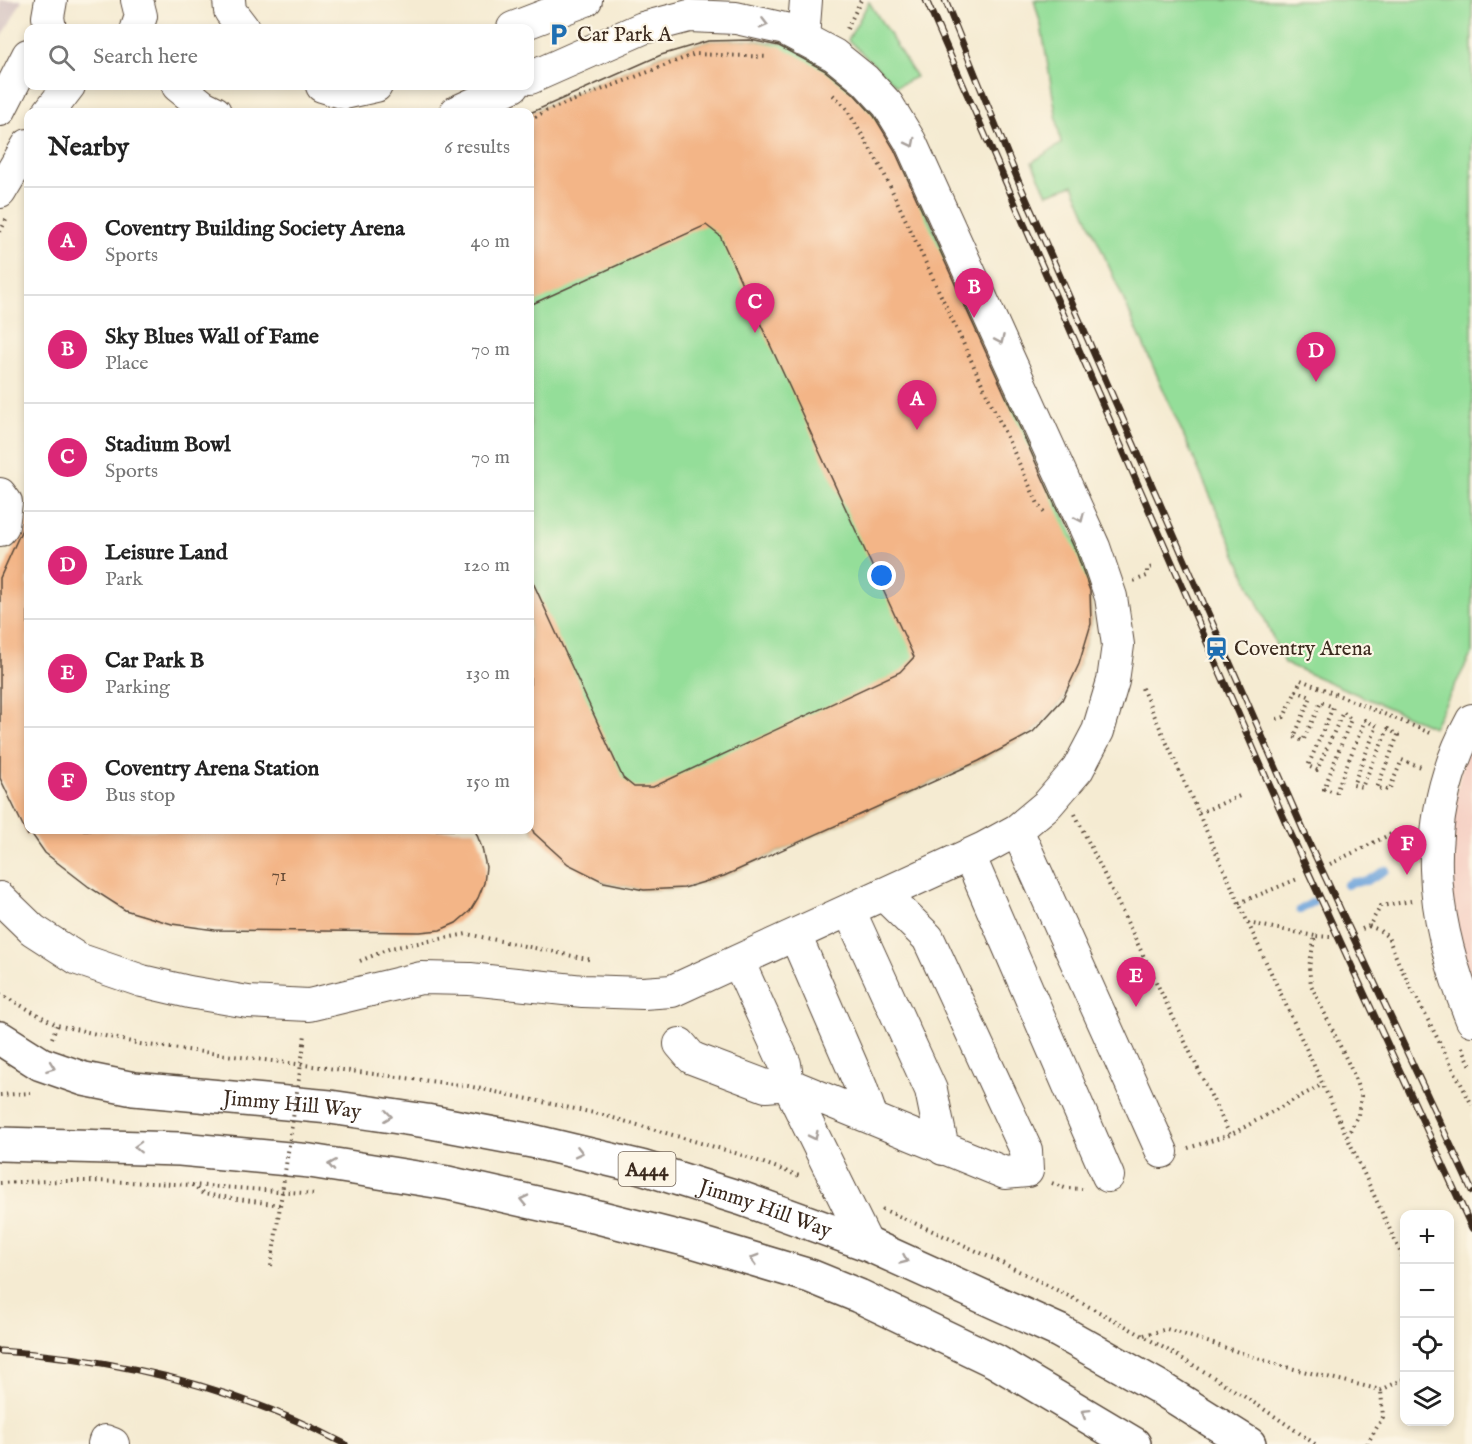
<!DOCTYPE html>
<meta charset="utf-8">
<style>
body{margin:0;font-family:"IM FELL English",serif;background:#f2f2f2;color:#222}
.controls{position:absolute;right:18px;bottom:18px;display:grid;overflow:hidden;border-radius:12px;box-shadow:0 3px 9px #0003}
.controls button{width:54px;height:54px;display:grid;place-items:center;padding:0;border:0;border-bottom:2px solid #e0e0e0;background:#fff;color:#222;font:30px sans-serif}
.you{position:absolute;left:882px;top:576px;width:21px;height:21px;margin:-15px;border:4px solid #fff;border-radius:50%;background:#1a73e8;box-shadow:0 0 0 9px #1a73e833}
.badge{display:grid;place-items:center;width:39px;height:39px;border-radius:50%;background:#db2777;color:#fff;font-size:20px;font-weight:700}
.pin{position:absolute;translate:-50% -50px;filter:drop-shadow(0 2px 3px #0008)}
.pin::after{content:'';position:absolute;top:32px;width:21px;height:18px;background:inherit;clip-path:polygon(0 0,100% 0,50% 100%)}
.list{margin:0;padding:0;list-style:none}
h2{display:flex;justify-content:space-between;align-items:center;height:78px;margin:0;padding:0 24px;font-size:26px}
h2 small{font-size:20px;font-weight:400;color:#767676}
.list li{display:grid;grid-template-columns:39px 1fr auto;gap:18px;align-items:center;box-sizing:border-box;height:108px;padding:0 24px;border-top:2px solid #e0e0e0}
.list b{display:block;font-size:22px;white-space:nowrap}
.list p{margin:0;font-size:20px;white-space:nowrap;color:#767676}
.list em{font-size:20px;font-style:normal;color:#767676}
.icon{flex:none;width:33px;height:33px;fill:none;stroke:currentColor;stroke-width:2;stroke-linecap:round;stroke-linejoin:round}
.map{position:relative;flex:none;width:1472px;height:1444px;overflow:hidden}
.search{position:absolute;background:#fff;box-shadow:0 3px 9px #0003;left:24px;top:24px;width:510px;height:66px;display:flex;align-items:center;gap:15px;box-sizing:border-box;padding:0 21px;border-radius:12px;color:#767676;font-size:22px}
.panel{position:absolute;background:#fff;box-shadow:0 3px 9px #0003;left:24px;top:108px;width:510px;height:726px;border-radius:12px}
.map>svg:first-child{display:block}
.built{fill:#f6d1c5}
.industrial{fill:#d1bfbf}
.green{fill:#94de99;stroke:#68845c;stroke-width:1.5}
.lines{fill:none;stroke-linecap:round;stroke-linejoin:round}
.stream{stroke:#6ea4db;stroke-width:8}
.building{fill:#f3b587}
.minor-casing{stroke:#574739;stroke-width:34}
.highway-casing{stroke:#574739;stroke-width:36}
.path{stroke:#574739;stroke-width:4;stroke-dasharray:1.5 4.5;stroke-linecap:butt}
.minor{stroke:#fff;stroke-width:32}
.highway{stroke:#fff;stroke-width:33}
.rail-casing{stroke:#3b2a1e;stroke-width:7}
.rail{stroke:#fcf5e5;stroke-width:4.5;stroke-dasharray:14;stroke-linecap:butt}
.path-bridge{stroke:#574739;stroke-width:4;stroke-dasharray:1.5 4.5;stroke-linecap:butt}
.oneway{stroke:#a79f9a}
.labels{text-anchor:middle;stroke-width:4.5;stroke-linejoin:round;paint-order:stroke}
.number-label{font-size:18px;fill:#694d38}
.shield{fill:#fcf5e5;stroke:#75675a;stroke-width:1.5}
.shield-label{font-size:20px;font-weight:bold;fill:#3b2a1e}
.poi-label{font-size:21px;fill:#3b2a1e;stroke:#fcf5e5;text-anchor:start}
.street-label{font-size:21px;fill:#3b2a1e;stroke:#fcf5e5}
</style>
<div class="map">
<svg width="1472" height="1444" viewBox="0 0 1472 1444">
<rect width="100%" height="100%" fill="#fcf5e5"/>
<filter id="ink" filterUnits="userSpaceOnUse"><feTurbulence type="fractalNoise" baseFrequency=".0167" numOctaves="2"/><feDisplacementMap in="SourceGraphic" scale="12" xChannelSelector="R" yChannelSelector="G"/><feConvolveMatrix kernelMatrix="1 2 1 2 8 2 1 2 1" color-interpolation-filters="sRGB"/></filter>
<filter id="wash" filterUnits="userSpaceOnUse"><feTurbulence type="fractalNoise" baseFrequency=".008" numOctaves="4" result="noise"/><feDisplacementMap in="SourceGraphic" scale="24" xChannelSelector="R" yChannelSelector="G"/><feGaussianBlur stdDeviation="1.35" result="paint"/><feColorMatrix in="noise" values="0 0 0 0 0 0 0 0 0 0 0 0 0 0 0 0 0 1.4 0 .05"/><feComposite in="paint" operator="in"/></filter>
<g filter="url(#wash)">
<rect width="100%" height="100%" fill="#f5ebd2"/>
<path class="built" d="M1472,720v300l-36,-134z"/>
<path class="industrial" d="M0,0h22l-22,41z"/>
<path class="green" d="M1034,0h438v653l-39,74 -149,-64 -211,-478 -26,9 -15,-32 29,-18 -20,-119z
M869,2l47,75 -19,9 -49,-46z
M750,40l40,4 58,28 38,52 190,417 14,40 1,43 -12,40 -17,36 -29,32 -54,29 -255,115 -40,12 -40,2 -40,-8 -70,-49 -4,-10v-710l131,-58 47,-14z"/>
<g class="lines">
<path class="stream" d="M1347,885l5,-3 15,-1 19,-11
M1300,910l13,-8"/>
</g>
<g id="blocks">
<path class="building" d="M750,40l29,6 45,24 29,23 21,23 20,33 183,405 13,37 1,33 -12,40 -17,36 -29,32 -54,29 -255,115 -40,12 -40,2 -40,-8 -36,-18 -34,-31 -4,-10v-247l93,202 11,9h19l247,-115 14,-15 -194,-421 -14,-11 -176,80v-192l131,-58 47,-14z
M28,516v320l-28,-58v-200z
M29,830h446l7,18 4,19 -2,16 -6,15 -8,13 -14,12 -16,7 -20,2 -205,-2 -43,-6 -47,-14 -36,-23 -44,-34z"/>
</g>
</g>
<g filter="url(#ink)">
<use href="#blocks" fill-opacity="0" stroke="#574739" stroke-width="1.5"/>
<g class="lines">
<defs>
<path id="minor" d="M137,0l4,16 -4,12
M229,0l1,11 13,17
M50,28l-2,-11 3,-17
M513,28l73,-28
M803,39l3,-39
M178,86l25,20 12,6
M322,86l23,7 31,-7
M0,110l28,-55
M49,112l20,-26
M456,112l57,-26
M0,192l28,-47
M0,494l6,8 -3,24 -3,4
M1472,720c-54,99 -42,199 0,300
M1017,830l145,322
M969,855l139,321
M0,898l33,32 45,29 64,22 47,11 59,10 61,3 112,-27 49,1 113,12 60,2 29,-2 312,-143 33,-18 31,-26 30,-35 20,-38 15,-50 5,-36 -7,-48 -17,-50 -184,-406 -22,-36 -23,-25 -31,-25 -49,-26 -49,-11 -47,-2 -46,12 -113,50
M849,910l82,180 12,59
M795,935l66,152 11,31
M738,961l47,103 3,20 79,160
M680,1044l12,14 74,28 22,-2 217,89 22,-2 -1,-21 -98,-212 -45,-44
M104,1444l1,-3 8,3"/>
<g id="highway">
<path id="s1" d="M0,1038l41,26 43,15 50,10 196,18 96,14 106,20 109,26 102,32 124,45 192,87 98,55 92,58"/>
<path d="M0,1144l180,5 130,12 138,22 150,34 98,25 114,34 49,20 136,65 139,83"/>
</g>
</defs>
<use href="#minor" class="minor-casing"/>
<use href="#highway" class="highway-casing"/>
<path class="path" d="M847,29l14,-29
M833,95l12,11 37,63 157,337 7,9
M530,120l16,-9 149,-57 73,3
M0,232l6,-12
M1134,581l13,-5v-7l8,-3
M1142,688l106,235 156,337
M1296,691l15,6 -17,40 9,4 18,-39 12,5 -25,59 9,4 26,-58 8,7 -27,70 12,3 29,-72 12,6 -24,59 9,2 26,-58 10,6 -21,53 12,2 13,-30 22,8
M1277,719l7,-2 17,-37 132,54
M1199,813l43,-18
M1075,814l155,321
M1330,864l67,-33
M1239,903l61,-25
M1248,923l67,13
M1369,926l10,4 9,7 11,27 73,141
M1362,929l7,-3 12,-20 30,-5
M1330,937l-15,-1 -6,31 2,18 42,88 8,23 -3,19 -10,20
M360,961l31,-13 76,-14 125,26
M0,994l57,31 83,19 328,42 135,29 136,39 63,23
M52,1038l5,-13
M304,1044l1,-11
M1462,1047l10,21
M0,1095l31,-2
M1188,1148l42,-13 93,-51
M0,1183c105,-6 211,3 316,11
M1052,1183l13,5 17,1
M192,1185l11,9 77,11
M882,1209c151,64 298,140 433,235
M271,1266l2,-13
M1144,1335l23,-6 115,37 99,24 23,-11
M1367,1444l16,-27 -2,-27"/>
<use href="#minor" class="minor"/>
<use href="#highway" class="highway"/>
<defs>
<path id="rail" d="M926,0l363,830 183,398
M945,0l75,185 285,649 167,357
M0,1351c120,8 238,37 345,93"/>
</defs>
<use href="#rail" class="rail-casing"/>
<use href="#rail" class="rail"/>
<path class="path-bridge" d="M273,1253l31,-209"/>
</g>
<defs><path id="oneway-chevron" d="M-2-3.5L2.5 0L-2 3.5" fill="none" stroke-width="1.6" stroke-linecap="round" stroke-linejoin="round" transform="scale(1.5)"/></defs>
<g class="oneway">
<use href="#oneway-chevron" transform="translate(764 24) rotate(14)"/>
<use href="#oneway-chevron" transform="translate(911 143) rotate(63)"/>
<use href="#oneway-chevron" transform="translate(1000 340) rotate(66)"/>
<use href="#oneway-chevron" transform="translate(1080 518) rotate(66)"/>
<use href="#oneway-chevron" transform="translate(51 1067) rotate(20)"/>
<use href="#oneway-chevron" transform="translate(388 1116) rotate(8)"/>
<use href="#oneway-chevron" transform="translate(814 1136) rotate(64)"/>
<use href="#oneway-chevron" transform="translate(138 1147) rotate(-178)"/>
<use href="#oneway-chevron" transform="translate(579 1152) rotate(14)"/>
<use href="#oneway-chevron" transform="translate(332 1165) rotate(-171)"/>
<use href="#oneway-chevron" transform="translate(524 1200) rotate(-167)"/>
<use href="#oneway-chevron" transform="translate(754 1259) rotate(-164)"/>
<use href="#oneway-chevron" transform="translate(904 1260) rotate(24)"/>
<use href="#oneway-chevron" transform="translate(1085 1413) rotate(-148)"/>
</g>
</g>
<defs>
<symbol id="parking-bare" viewBox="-9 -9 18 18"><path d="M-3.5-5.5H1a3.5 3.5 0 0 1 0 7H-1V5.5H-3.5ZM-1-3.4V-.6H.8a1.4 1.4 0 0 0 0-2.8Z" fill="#1f6fb2" stroke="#fcf5e5" stroke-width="2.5" paint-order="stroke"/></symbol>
<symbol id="station-bare" viewBox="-9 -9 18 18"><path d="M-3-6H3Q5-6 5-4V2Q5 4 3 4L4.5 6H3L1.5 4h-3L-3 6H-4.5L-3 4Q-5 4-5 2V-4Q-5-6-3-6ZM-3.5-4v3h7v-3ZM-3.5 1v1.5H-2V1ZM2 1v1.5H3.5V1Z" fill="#1f6fb2" stroke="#fcf5e5" stroke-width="2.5" paint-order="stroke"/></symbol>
</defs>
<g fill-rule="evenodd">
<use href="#parking-bare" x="542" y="18" width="33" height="33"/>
<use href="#station-bare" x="1200" y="632" width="33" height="33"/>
</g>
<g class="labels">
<g class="number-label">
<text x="279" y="881">71</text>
</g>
<rect class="shield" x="618.5" y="1152" width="57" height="34" rx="4.5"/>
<g class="shield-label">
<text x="647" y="1176">A444</text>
</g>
<g class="poi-label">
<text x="577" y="41">Car Park A</text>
<text x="1234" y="655">Coventry Arena</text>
</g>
<g class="street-label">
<text dy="7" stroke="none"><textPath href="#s1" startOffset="304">Jimmy Hill Way</textPath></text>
<text dy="7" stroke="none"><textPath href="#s1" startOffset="790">Jimmy Hill Way</textPath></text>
</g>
</g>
</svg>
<div class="controls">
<button>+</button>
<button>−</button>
<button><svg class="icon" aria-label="locate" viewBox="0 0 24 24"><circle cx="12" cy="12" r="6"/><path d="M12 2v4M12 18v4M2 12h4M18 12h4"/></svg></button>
<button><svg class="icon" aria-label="layers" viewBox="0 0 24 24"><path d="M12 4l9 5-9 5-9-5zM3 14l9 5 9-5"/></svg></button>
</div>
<div class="you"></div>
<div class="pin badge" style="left:917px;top:430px">A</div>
<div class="pin badge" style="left:974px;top:318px">B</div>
<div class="pin badge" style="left:755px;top:333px">C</div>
<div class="pin badge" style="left:1316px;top:382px">D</div>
<div class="pin badge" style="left:1136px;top:1007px">E</div>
<div class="pin badge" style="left:1407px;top:875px">F</div>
<div class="search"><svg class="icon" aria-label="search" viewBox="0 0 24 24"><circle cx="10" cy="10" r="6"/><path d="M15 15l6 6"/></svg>Search here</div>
<section class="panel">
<h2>Nearby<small>6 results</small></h2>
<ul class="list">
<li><span class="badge">A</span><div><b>Coventry Building Society Arena</b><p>Sports</p></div><em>40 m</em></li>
<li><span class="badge">B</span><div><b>Sky Blues Wall of Fame</b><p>Place</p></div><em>70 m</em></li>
<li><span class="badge">C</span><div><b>Stadium Bowl</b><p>Sports</p></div><em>70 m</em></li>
<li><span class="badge">D</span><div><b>Leisure Land</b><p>Park</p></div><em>120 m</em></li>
<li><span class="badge">E</span><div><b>Car Park B</b><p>Parking</p></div><em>130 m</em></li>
<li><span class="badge">F</span><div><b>Coventry Arena Station</b><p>Bus stop</p></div><em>150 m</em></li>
</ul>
</section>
</div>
